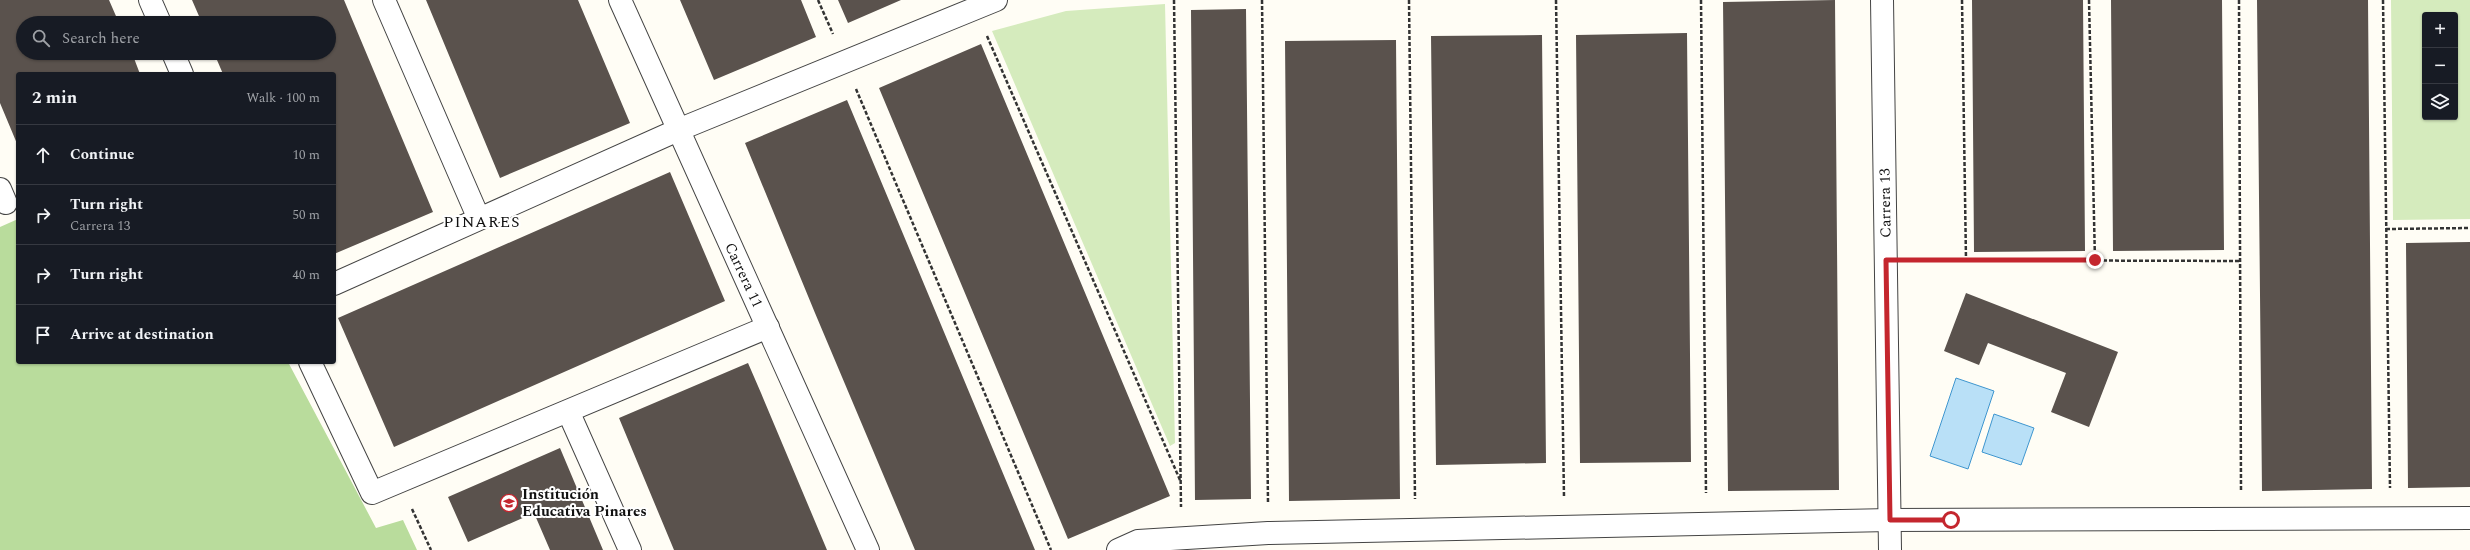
<!DOCTYPE html>
<meta charset="utf-8">
<style>
body{margin:0;font-family:Spectral,serif;background:#20242c;color:#f1f3f6}
.controls{position:absolute;right:12px;top:12px;display:grid;overflow:hidden;border-radius:4px;box-shadow:0 1px 3px #0004}
.controls button{width:36px;height:36px;display:grid;place-items:center;padding:0;border:0;border-bottom:1px solid #363941;background:#171b24;color:#f1f3f6;font:20px sans-serif}
.stop{position:absolute;width:12px;height:12px;margin:-9px;border:3px solid #c4262e;border-radius:50%;background:#fff}
.stop.end{background:#c4262e;border-color:#fff;box-shadow:0 1px 4px #0008}
.list{margin:0;padding:0;list-style:none}
h2{display:flex;justify-content:space-between;align-items:center;height:52px;margin:0;padding:0 16px;font-size:17px}
h2 small{font-size:13px;font-weight:400;color:#9ea1a6}
.list li{display:grid;grid-template-columns:26px 1fr auto;gap:12px;align-items:center;box-sizing:border-box;height:60px;padding:0 16px;border-top:1px solid #363941}
.list b{display:block;font-size:15px;white-space:nowrap}
.list p{margin:0;font-size:13px;white-space:nowrap;color:#9ea1a6}
.list em{font-size:13px;font-style:normal;color:#9ea1a6}
.icon{flex:none;width:22px;height:22px;fill:none;stroke:currentColor;stroke-width:2;stroke-linecap:round;stroke-linejoin:round}
.map{position:relative;flex:none;width:2470px;height:550px;overflow:hidden}
.search{position:absolute;background:#171b24;box-shadow:0 1px 3px #0004;left:16px;top:16px;width:320px;height:44px;display:flex;align-items:center;gap:10px;box-sizing:border-box;padding:0 14px;border-radius:22px;color:#9ea1a6;font-size:15px}
.panel{position:absolute;background:#171b24;box-shadow:0 1px 3px #0004;left:16px;top:72px;width:320px;height:292px;border-radius:4px}
.map>svg:first-child{display:block}
.green{fill:#d5ebbd;fill-rule:evenodd}
.forest{fill:#b9dc9c}
.water{fill:#b9e0f7;stroke:#3f96cf}
.building{fill:#5a524d}
.lines{fill:none;stroke-linecap:round;stroke-linejoin:round}
.minor-casing{stroke:#444;stroke-width:24}
.tertiary-casing{stroke:#444;stroke-width:24}
.path{stroke:#333;stroke-width:2.5;stroke-dasharray:4 2;stroke-linecap:butt}
.minor{stroke:#fff;stroke-width:22}
.tertiary{stroke:#fff;stroke-width:22}
.route{stroke:#c4262e;stroke-width:5}
.labels{text-anchor:middle;stroke-width:4;stroke-linejoin:round;paint-order:stroke}
.street-label{font-size:15px;fill:#111;stroke:#fff}
.poi-label{font-size:15px;font-weight:bold;fill:#111;stroke:#fff;text-anchor:start}
.neighbourhood-label{font-size:16px;letter-spacing:1px;fill:#111;stroke:#fff}
</style>
<div class="map">
<svg width="2470" height="550" viewBox="0 0 2470 550">
<rect width="100%" height="100%" fill="#fffdf5"/>
<path class="green" d="M2391,0h79v219l-77,1zM2425,15h30v102h-30z
M1165,4l10,439 -5,3 -178,-415 74,-20z"/>
<path class="forest" d="M18,219v143h270l88,166 27,-8 14,30h-417v-323z"/>
<path class="water" d="M1956,378l38,13 -26,78 -38,-13z
M1994,414l40,14 -13,37 -39,-13z"/>
<path class="building" d="M0,0h109l10,23h-96v30h109l8,21h-122v72l-18,-43z
M192,0h152l89,212 -99,42v-180h-111l-9,-21h115v-30h-127z
M426,0h152l52,123 -130,55z
M680,0h121l15,37 -102,43z
M838,0h63l-53,23z
M1835,0l4,490 -111,1 -5,-489z
M1972,0h111l2,251 -111,1z
M2111,0h111l2,250 -111,1z
M2257,0h111l4,489 -110,2z
M1246,9l5,490 -56,1 -4,-490z
M1687,33l4,429 -111,1 -4,-428z
M1542,35l4,428 -110,2 -5,-429z
M1396,40l4,459 -111,2 -4,-460z
M981,44l189,452 -102,43 -189,-451z
M847,100l59,141 129,309h-120l-100,-237 -70,-170z
M670,172l55,129 -331,146 -56,-129z
M2470,242v245l-62,1 -2,-245z
M1966,293l152,59 -29,75 -38,-15 15,-39 -78,-30 -9,22 -35,-14z
M748,363l13,30 66,157h-153l-55,-132z
M560,448l43,102h-53l-16,-37 -66,29 -20,-45z"/>
<g class="lines">
<defs>
<path id="minor" d="M150,0l10,23
M384,0l95,219
M173,53l9,21
M0,189l6,14
M334,284l344,-154 318,-130
M310,362l62,131 396,-166
M568,411l62,139
M1118,550l20,-9 130,-8 622,-13 580,-2"/>
<path id="tertiary" d="M620,0l248,550
M1882,0l8,550"/>
</defs>
<use href="#minor" class="minor-casing"/>
<use href="#tertiary" class="tertiary-casing"/>
<path class="path" d="M818,0l15,34
M1174,0l7,507
M1262,0l6,503
M1409,0l6,499
M1556,0l8,497
M1701,0l5,493
M1962,0l4,260
M2089,0l6,261
M2239,0l2,490
M2383,0l7,488
M987,36l193,444
M856,89l195,461
M2386,229l84,-1
M1917,260l323,1
M412,509l19,41"/>
<use href="#minor" class="minor"/>
<use href="#tertiary" class="tertiary"/>
</g>
<g class="lines">
<path class="route" d="M1951,520h-61l-4,-260h209"/>
</g>
<defs>
<symbol id="school-ring" viewBox="-11 -11 22 22"><circle r="9.5" fill="#fff" stroke="#c4262e" stroke-width="1.5"/><path d="M0-5L7-2L0 1L-7-2ZM-4 1L0 2.5L4 1V4Q0 6-4 4Z" fill="#c4262e"/></symbol>
</defs>
<g fill-rule="evenodd">
<use href="#school-ring" x="499" y="493" width="20" height="20"/>
</g>
<g class="labels">
<g class="street-label">
<text transform="translate(1885 203) rotate(-91)" y="5">Carrera 13</text>
<text transform="translate(744 275) rotate(65)" y="5">Carrera 11</text>
</g>
<g class="poi-label">
<text x="522" y="499">Institución<tspan x="522" dy="17">Educativa Pinares</tspan></text>
</g>
<g class="neighbourhood-label">
<text x="482" y="227">PINARES</text>
</g>
</g>
</svg>
<div class="controls">
<button>+</button>
<button>−</button>
<button><svg class="icon" aria-label="layers" viewBox="0 0 24 24"><path d="M12 4l9 5-9 5-9-5zM3 14l9 5 9-5"/></svg></button>
</div>
<div class="stop" style="left:1951px;top:520px"></div>
<div class="stop end" style="left:2095px;top:260px"></div>
<div class="search"><svg class="icon" aria-label="search" viewBox="0 0 24 24"><circle cx="10" cy="10" r="6"/><path d="M15 15l6 6"/></svg>Search here</div>
<section class="panel">
<h2>2 min<small>Walk · 100 m</small></h2>
<ul class="list">
<li><svg class="icon" aria-label="ahead" viewBox="0 0 24 24"><path d="M12 20V5M6 11l6-6 6 6"/></svg><div><b>Continue</b></div><em>10 m</em></li>
<li><svg class="icon" aria-label="right" viewBox="0 0 24 24"><path d="M7 20v-9h11M14 6l5 5-5 5"/></svg><div><b>Turn right</b><p>Carrera 13</p></div><em>50 m</em></li>
<li><svg class="icon" aria-label="right" viewBox="0 0 24 24"><path d="M7 20v-9h11M14 6l5 5-5 5"/></svg><div><b>Turn right</b></div><em>40 m</em></li>
<li><svg class="icon" aria-label="arrive" viewBox="0 0 24 24"><path d="M6 21V4h12l-3 4 3 4H6"/></svg><div><b>Arrive at destination</b></div></li>
</ul>
</section>
</div>
